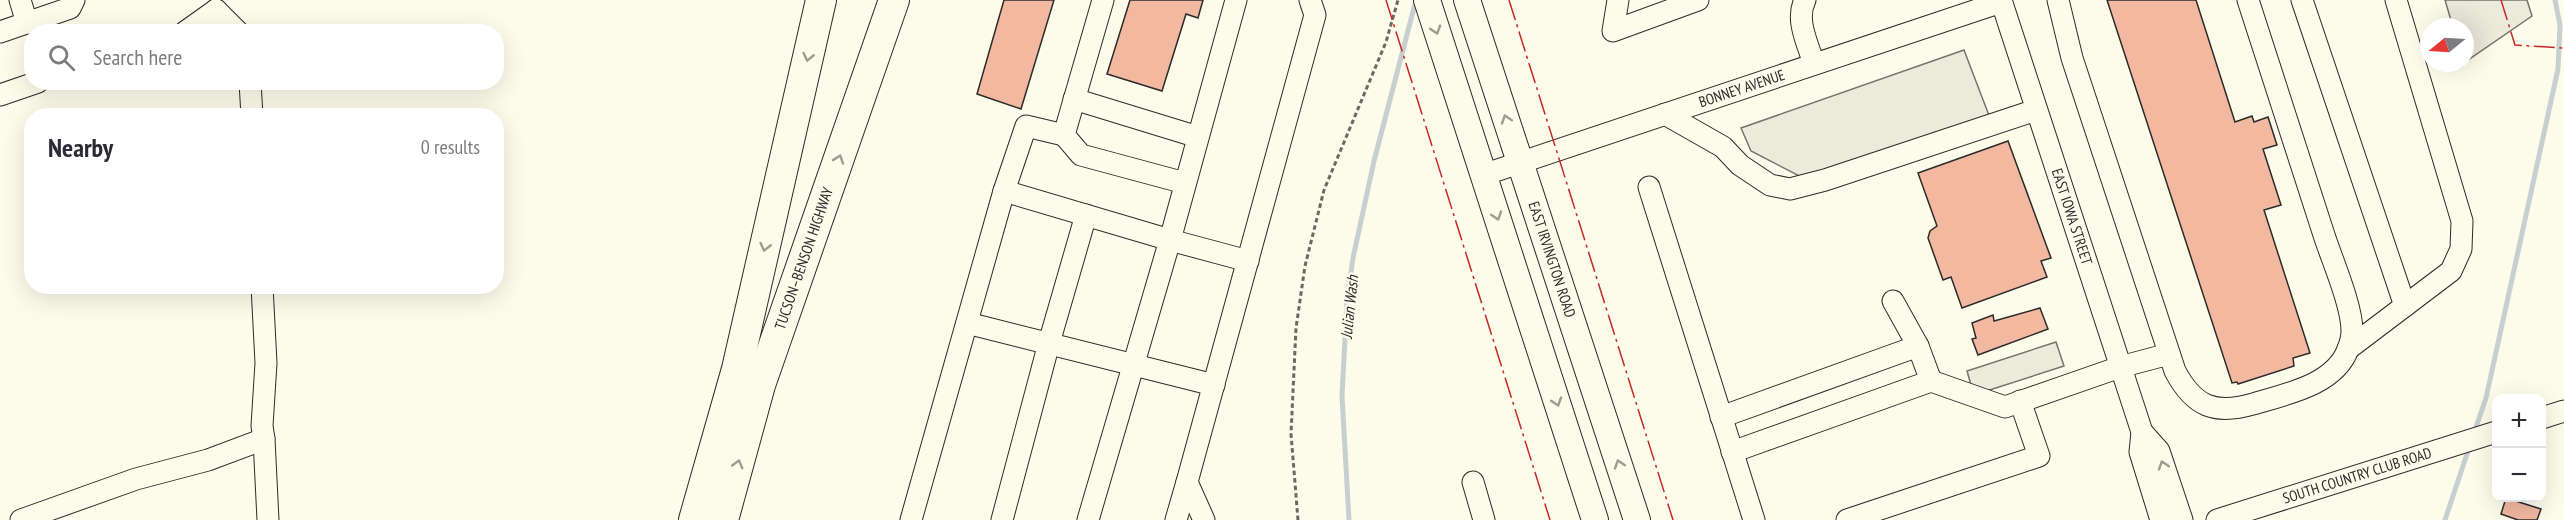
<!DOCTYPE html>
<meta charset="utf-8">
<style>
body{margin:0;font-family:"PT Sans Narrow",sans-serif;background:#f7f7f7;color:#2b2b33}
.controls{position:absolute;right:18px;bottom:18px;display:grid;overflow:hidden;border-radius:12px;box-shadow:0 6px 24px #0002}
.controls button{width:54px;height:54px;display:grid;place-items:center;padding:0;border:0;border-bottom:2px solid #e1e1e2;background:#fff;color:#2b2b33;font:30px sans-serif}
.compass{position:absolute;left:2420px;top:18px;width:54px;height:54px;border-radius:50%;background:#fff;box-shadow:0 6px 24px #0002;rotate:252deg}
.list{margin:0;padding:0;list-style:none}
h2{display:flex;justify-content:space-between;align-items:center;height:78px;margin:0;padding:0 24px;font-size:26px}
h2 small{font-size:20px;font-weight:400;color:#7c7c81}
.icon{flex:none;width:33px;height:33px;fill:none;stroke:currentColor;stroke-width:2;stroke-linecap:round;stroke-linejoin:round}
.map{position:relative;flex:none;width:2564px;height:520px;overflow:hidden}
.search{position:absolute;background:#fff;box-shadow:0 6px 24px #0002;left:24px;top:24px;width:480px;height:66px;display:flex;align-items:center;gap:15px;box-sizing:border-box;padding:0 21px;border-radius:24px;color:#7c7c81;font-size:22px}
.panel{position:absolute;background:#fff;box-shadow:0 6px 24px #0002;left:24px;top:108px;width:480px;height:186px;border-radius:24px}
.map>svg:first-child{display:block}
.parking{fill:#eceadb;stroke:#74746e;stroke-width:1.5}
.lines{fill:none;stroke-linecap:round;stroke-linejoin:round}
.stream{stroke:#c7d0d0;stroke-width:5}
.building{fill:#f2b8a0;stroke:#2b2b2b;stroke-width:1.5}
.minor-casing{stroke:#2b2b2b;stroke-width:23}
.major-casing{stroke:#2b2b2b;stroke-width:28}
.highway-casing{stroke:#2b2b2b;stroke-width:32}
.path{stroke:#6a6964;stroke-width:3;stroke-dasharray:4.5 3;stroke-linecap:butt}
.minor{stroke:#fdfbea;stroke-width:21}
.major{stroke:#fdfbea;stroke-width:26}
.highway{stroke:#fdfbea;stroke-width:30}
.power{stroke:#c62828;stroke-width:1.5;stroke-dasharray:21 4.5 3 4.5;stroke-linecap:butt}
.oneway{stroke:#9e9d94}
.labels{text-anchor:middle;stroke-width:4.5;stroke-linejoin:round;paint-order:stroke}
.street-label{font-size:15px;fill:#2b2b2b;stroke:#fdfbea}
.water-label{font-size:16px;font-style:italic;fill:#2b2b2b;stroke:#fdfbea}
</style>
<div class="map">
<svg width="2564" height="520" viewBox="0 0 2564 520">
<rect width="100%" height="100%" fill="#fdfbea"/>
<path class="parking" d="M2445,0h82l5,16 -67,46v-35h-12z
M1964,50l26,68 -183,62 -56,-29 -10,-23z
M2056,342l8,24 -90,29 -7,-24z"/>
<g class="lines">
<path class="stream" d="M2474,433l12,-35 72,-329 2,-44 -5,-25
M1349,520l-7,-124 5,-96 6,-42 21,-97 42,-161
M2445,520l24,-72"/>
</g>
<path class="building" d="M1004,0h50l-33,109 -44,-15z
M1130,0h73l-5,18 -12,-4 -24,77 -55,-17z
M2107,0h89l39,122 17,-6 2,6 14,-5 9,28 -14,4 18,56 -17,5 46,143 -17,5 1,8 -56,18 -1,-2 -5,1z
M2008,141l43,117 -10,3 6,16 -85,31 -11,-31 -8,3 -15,-42 2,-7 7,-5 -19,-53z
M2040,308l8,21 -70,26 -6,-16 4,-1 -4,-15 21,-8 1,6z
M2506,498l35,11 -4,11h-19l-17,-6z"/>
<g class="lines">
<defs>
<g id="minor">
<path d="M20,0l7,23"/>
<path d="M1236,0l-66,240 78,21"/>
<path d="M1618,0l-5,31 85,-31"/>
<path d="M1805,0c-10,20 3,44 9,64"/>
<path id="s1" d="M2001,0l141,432"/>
<path d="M2058,0l14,58 103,313c19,36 40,44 78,33 33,-10 82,-19 95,-55 2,-5 4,-13 4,-18 0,-26 -20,-71 -28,-96 -25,-79 -51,-157 -76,-235"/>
<path d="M2302,0l103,306"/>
<path d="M216,10l22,22"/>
<path d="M0,32l70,-24 4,-8"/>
<path d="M185,32l31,-22"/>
<path d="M250,82l2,34"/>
<path d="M0,95l38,-13"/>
<path d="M1074,99l124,38"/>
<path d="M1665,114l58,33 17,18 30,20 20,4 35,-9 211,-70"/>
<path d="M1064,135l17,20 104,28"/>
<path id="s2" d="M1483,175l518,-173"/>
<path d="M1649,187l105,333"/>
<path d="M1004,191l166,49 -82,280"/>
<path d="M1893,301l25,45"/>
<path d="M967,323l247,62"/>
<path d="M2348,349l103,-78 10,-22 1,-28 -66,-221"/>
<path d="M1721,417l197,-71 13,35"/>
<path d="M2542,418l22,-7"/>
<path d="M264,439l4,81"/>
<path d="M1732,452l199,-71 74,26 115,-40 49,-13"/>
<path d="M1473,482l11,38"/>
<path d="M21,520l115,-41 72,-19 56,-21 -2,-13 4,-63 -4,-77"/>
<path d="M911,520l93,-329 22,-65 38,9 39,-135"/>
<path d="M1002,520l47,-177 37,-128"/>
<path d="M1176,520l11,-38"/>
<path d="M1204,520l-17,-38 128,-467 -5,-15"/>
<path d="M1847,520l192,-64 -19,-55"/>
<path d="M2161,520l-21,-68 2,-20 17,19 23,69"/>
<path id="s3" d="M2217,520l279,-88"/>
</g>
<g id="major">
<path d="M1427,0l168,520"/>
<path id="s4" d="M1467,0l170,520"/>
</g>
<g id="highway">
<path d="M694,520l43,-151 84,-369"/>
<path id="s5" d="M723,520l37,-135 134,-385"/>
</g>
</defs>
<use href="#minor" class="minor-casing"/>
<use href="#major" class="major-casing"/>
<use href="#highway" class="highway-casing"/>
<path class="path" d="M1298,520l-7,-86 5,-106 9,-62 19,-76 62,-148 12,-42"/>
<use href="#minor" class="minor"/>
<use href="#major" class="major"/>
<use href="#highway" class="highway"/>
<path class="power" d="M1386,0l164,520
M1509,0l164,520
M2501,0l14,45 49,3"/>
</g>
<defs><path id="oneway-chevron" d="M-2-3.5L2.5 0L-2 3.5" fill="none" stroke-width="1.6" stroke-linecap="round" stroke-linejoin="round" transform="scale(1.5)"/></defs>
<g class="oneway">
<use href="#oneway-chevron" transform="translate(1436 30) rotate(72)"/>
<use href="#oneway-chevron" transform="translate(808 57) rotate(103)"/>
<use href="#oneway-chevron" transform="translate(1506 119) rotate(-108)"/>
<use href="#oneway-chevron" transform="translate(839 159) rotate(-71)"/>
<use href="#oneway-chevron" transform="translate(1497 216) rotate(72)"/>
<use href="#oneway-chevron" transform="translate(765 247) rotate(103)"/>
<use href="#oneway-chevron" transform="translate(1557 402) rotate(72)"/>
<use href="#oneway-chevron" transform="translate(738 464) rotate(-75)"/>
<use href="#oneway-chevron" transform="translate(1619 464) rotate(-108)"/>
<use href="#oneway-chevron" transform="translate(2163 465) rotate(-108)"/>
</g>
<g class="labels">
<g class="street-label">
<text dy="5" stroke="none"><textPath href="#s2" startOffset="273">BONNEY AVENUE</textPath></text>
<text dy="5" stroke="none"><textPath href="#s1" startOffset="228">EAST IOWA STREET</textPath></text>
<text dy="5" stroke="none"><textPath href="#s5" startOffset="274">TUCSON–BENSON HIGHWAY</textPath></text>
<text dy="5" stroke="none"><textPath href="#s4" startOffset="273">EAST IRVINGTON ROAD</textPath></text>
<text dy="5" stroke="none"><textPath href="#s3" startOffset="147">SOUTH COUNTRY CLUB ROAD</textPath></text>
</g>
<g class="water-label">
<text transform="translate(1349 307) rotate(-84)" y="6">Julian Wash</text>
</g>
</g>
</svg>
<div class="controls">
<button>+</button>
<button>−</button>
</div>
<svg class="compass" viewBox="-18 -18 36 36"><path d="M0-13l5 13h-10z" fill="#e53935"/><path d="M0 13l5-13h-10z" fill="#7c7c81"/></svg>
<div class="search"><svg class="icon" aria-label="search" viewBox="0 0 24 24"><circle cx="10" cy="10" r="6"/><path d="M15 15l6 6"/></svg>Search here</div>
<section class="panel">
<h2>Nearby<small>0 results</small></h2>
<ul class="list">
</ul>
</section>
</div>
